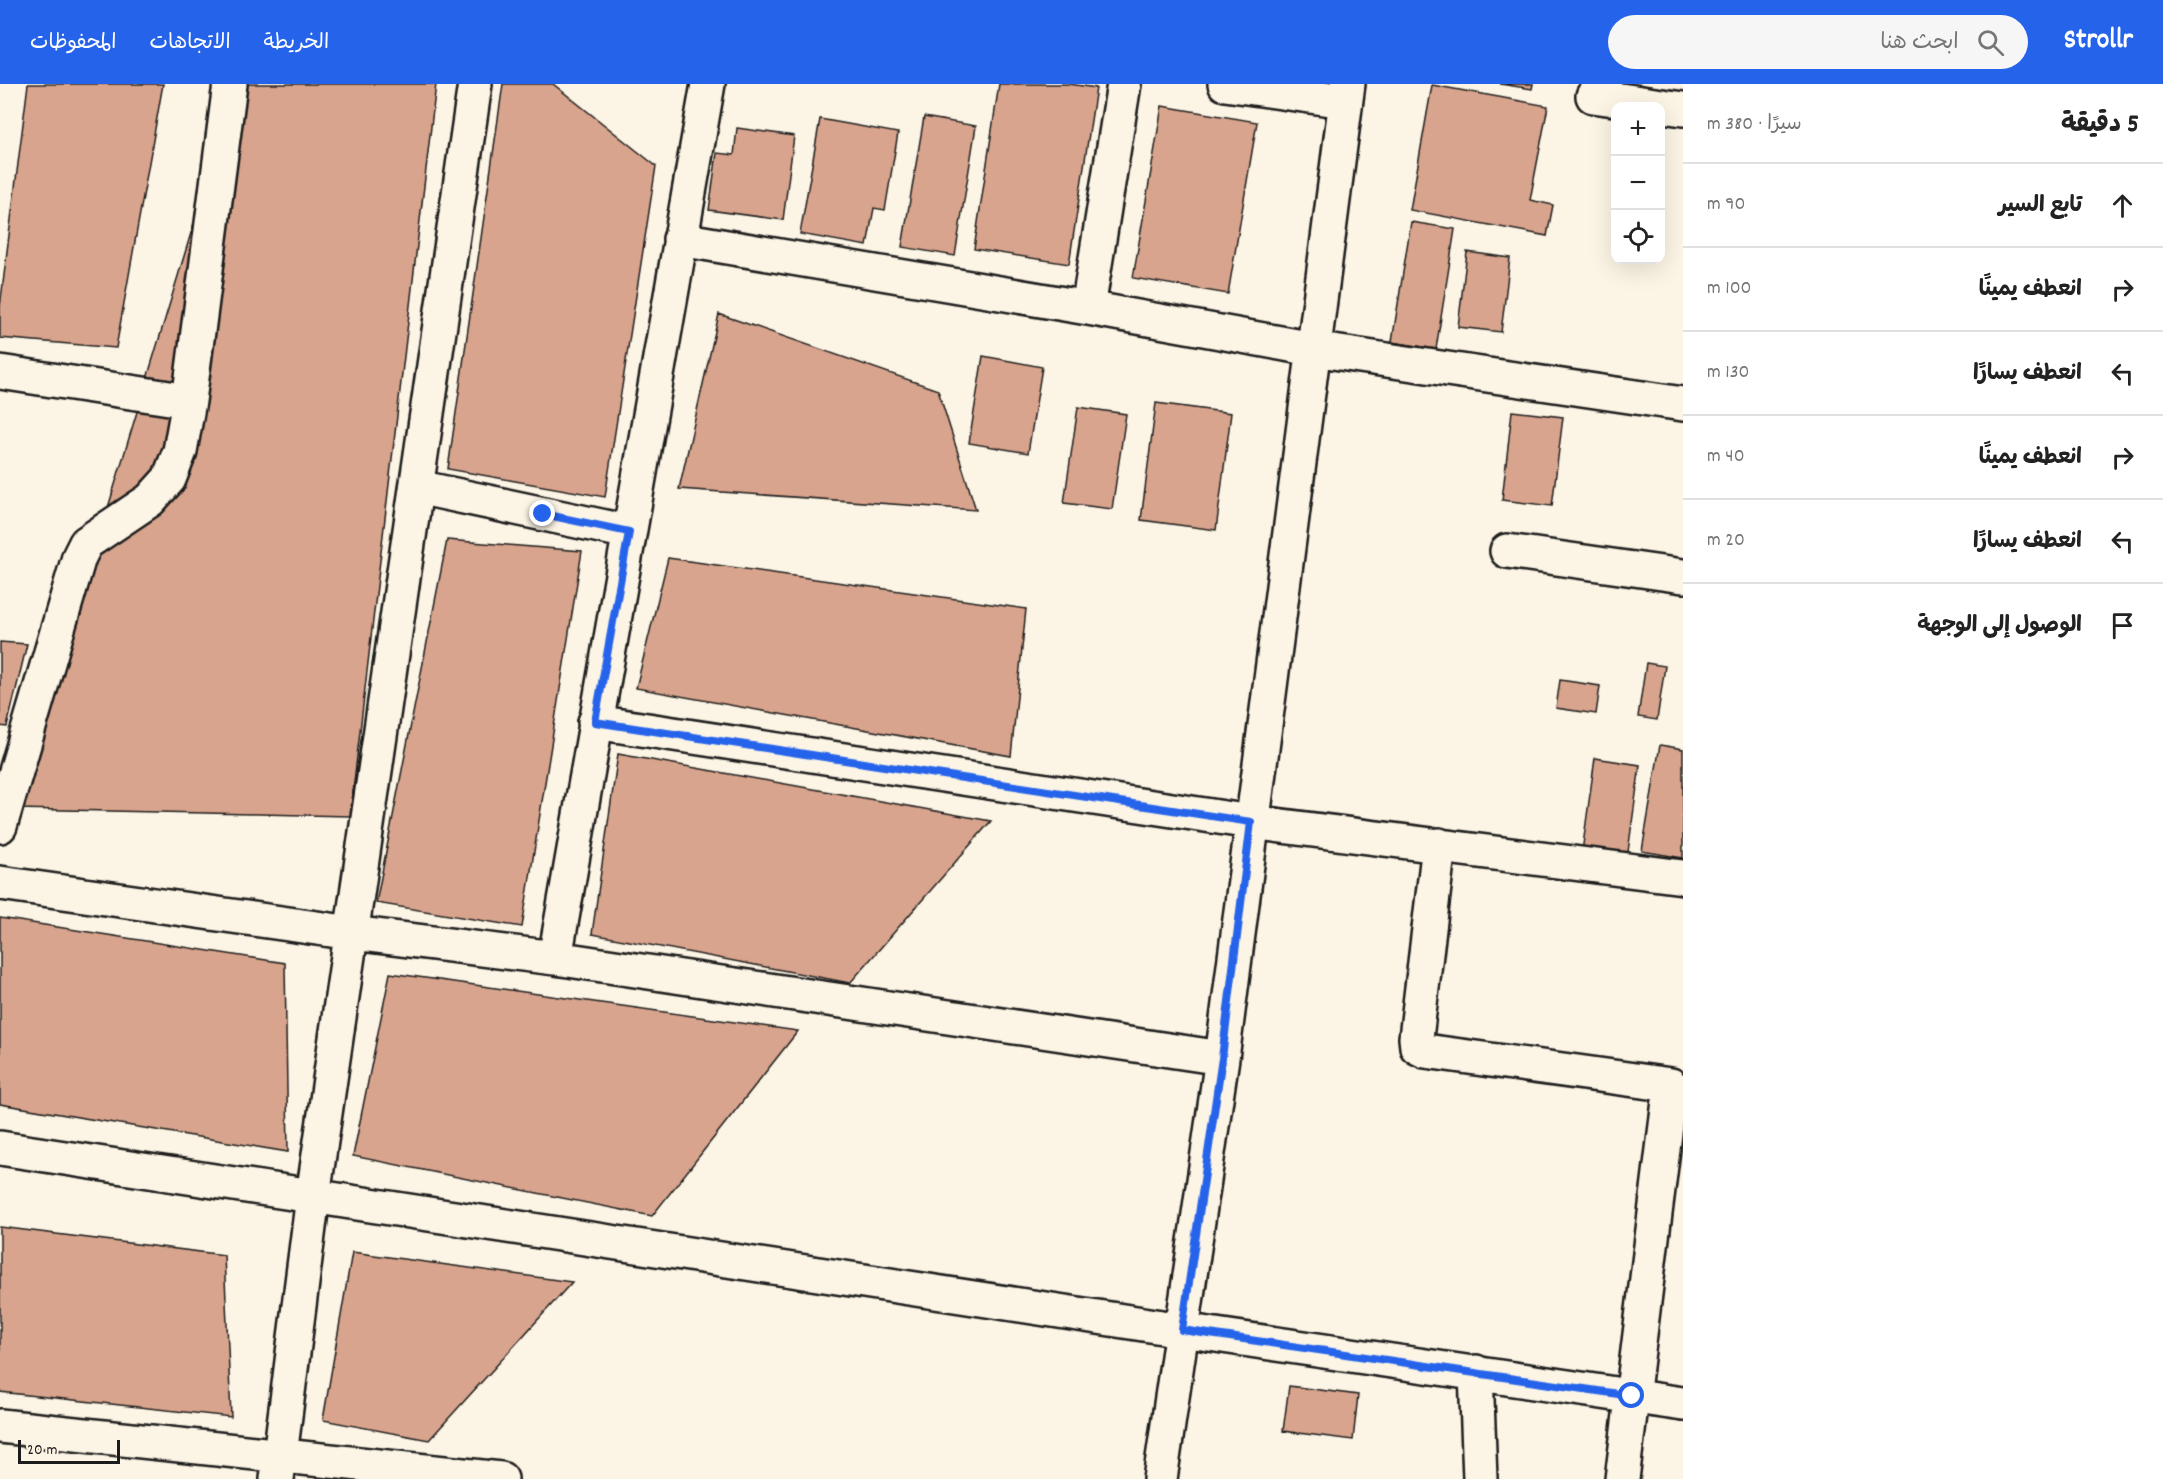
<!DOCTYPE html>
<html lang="ar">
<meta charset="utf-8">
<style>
body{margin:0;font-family:Dekko,"Playpen Sans Arabic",sans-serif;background:#f6f6f6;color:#222;direction:rtl}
.controls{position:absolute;right:18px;top:18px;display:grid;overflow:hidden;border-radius:12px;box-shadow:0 6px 24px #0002}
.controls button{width:54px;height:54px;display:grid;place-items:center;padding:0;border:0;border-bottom:2px solid #e0e0e0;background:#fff;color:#222;font:30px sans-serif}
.scale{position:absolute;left:18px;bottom:15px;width:102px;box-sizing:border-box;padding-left:6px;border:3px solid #1c1c1c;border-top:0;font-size:16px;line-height:21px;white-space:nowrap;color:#1c1c1c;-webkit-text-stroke:4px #fcf5e5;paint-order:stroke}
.stop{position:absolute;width:18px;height:18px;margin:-14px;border:4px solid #2563eb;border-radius:50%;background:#fff}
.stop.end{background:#2563eb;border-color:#fff;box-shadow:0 2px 6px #0008}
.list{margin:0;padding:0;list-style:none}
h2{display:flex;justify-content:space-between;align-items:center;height:78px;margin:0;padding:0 24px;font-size:26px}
h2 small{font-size:20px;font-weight:400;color:#767676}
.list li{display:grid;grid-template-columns:39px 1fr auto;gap:18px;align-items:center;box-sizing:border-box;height:84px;padding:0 24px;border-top:2px solid #e0e0e0}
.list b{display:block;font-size:22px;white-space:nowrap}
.list em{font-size:20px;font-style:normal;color:#767676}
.icon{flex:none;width:33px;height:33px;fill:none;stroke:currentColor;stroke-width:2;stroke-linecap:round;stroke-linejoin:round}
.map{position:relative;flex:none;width:1683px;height:1395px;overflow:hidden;direction:ltr}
header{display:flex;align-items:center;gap:36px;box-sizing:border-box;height:84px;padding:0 30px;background:#2563eb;color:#fff}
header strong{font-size:28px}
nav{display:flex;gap:33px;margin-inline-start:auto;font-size:21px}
.search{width:420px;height:54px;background:#f6f6f6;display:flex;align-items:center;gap:15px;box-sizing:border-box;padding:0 21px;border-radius:33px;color:#767676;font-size:22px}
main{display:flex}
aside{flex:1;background:#fff}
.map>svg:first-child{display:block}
.building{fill:#d8a48d;stroke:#1c1c1c;stroke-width:1.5}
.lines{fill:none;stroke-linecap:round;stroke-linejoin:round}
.street-casing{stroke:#1c1c1c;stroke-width:38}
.secondary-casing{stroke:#1c1c1c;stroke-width:38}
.street{stroke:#fcf5e5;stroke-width:33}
.secondary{stroke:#fcf5e5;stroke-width:33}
.route{stroke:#2563eb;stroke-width:8}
</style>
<header>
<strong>Strollr</strong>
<div class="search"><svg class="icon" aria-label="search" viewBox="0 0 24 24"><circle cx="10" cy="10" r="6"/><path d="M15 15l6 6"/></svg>ابحث هنا</div>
<nav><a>الخريطة</a><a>الاتجاهات</a><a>المحفوظات</a></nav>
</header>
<main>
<aside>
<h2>5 دقيقة<small>سيرًا · 380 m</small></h2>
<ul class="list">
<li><svg class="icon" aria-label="ahead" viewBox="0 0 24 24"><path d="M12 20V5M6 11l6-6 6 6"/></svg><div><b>تابع السير</b></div><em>90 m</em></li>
<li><svg class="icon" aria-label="right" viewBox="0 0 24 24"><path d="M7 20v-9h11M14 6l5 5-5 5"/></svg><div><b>انعطف يمينًا</b></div><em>100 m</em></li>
<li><svg class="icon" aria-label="left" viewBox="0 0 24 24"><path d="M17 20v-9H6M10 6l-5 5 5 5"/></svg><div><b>انعطف يسارًا</b></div><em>130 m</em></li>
<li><svg class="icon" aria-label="right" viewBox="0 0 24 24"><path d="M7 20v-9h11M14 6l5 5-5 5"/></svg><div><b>انعطف يمينًا</b></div><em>40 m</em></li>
<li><svg class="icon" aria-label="left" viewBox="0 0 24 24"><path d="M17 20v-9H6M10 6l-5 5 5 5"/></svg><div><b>انعطف يسارًا</b></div><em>20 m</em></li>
<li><svg class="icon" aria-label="arrive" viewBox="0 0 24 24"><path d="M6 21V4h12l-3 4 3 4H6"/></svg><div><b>الوصول إلى الوجهة</b></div></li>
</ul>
</aside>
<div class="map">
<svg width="1683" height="1395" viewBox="0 0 1683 1395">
<rect width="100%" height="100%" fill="#fcf5e5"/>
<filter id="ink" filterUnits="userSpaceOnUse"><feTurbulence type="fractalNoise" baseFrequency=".0167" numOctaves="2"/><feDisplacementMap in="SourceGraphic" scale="12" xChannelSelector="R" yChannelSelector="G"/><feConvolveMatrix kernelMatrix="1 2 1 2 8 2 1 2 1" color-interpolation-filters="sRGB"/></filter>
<g filter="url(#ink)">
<path class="building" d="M28,0h135l-47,264 -116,-10v-31z
M236,0h200l-86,732 -333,-7z
M503,0h50l103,82 -51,331 -157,-28z
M999,0h70l27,4 -27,176 -95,-15z
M1500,0h33l-1,5z
M1432,1l116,21 -18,94 23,5 -6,31 -137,-26z
M1162,22l95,16 -29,172 -95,-16z
M924,33l52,9 -21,130 -53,-9z
M820,35l78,14 -13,77 -11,-2 -7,38 -67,-12z
M737,44l57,8 -11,84 -74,-10 8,-57 17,2z
M1411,138l44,7 -19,120 -44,-7z
M1467,168l43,6 -9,74 -43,-5z
M719,230l219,76 38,120 -297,-21z
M983,272l59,11 -14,86 -59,-10z
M1156,319l75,10 -15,117 -75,-10z
M1078,323l48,7 -14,95 -48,-6z
M1512,327l51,6 -11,89 -50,-6z
M447,456l135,11 -60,376 -146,-24z
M668,474l358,51 -15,147 -375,-68z
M0,558l27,2 -20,83 -7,-1z
M1646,579l19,3 -8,54 -19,-3z
M1560,596l40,6 -4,28 -40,-6z
M1660,661l23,4v109l-41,-7z
M618,670l373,67 -141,162 -258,-49z
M1595,674l45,7 -13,94 -45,-7z
M0,834l285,45 3,189 -288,-48z
M390,889l408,58 -146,185 -299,-60z
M0,1143l224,28 7,162 -231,-25z
M352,1168l220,30 -143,158 -106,-20z
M1289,1302l69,9 -5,45 -70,-9z"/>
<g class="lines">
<defs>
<path id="street" d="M1225,0l120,17
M1593,12l90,13
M680,155l408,69 225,41 370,55
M1088,224l36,-224
M0,288l189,29
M417,403l212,45
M1507,467l176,25
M595,638l656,100 432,55
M0,742l79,-269 7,-14 64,-43 19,-21 11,-28 9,-50 41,-317
M1439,761l-23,193 1,9 8,4 246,34 -49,394
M0,799l352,50 203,25 667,100
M555,874l153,-874
M1476,1288l4,107
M0,1342l501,53
M277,1395l36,-283 162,-1112
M1160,1395l62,-421 126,-974"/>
<path id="secondary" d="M0,1064l1182,182 501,74"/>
</defs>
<use href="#street" class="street-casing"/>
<use href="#secondary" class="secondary-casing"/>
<use href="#street" class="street"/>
<use href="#secondary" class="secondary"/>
</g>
</g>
<g class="lines" filter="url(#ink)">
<path class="route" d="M543,430l86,18 -34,190 656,100 -29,236 -40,272 450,66"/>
</g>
</svg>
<div class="controls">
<button>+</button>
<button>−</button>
<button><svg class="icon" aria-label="locate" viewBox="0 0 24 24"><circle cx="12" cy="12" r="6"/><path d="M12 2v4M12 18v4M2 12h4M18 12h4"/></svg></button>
</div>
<div class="scale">20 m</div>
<div class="stop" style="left:1632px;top:1312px"></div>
<div class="stop end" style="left:543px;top:430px"></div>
</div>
</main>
